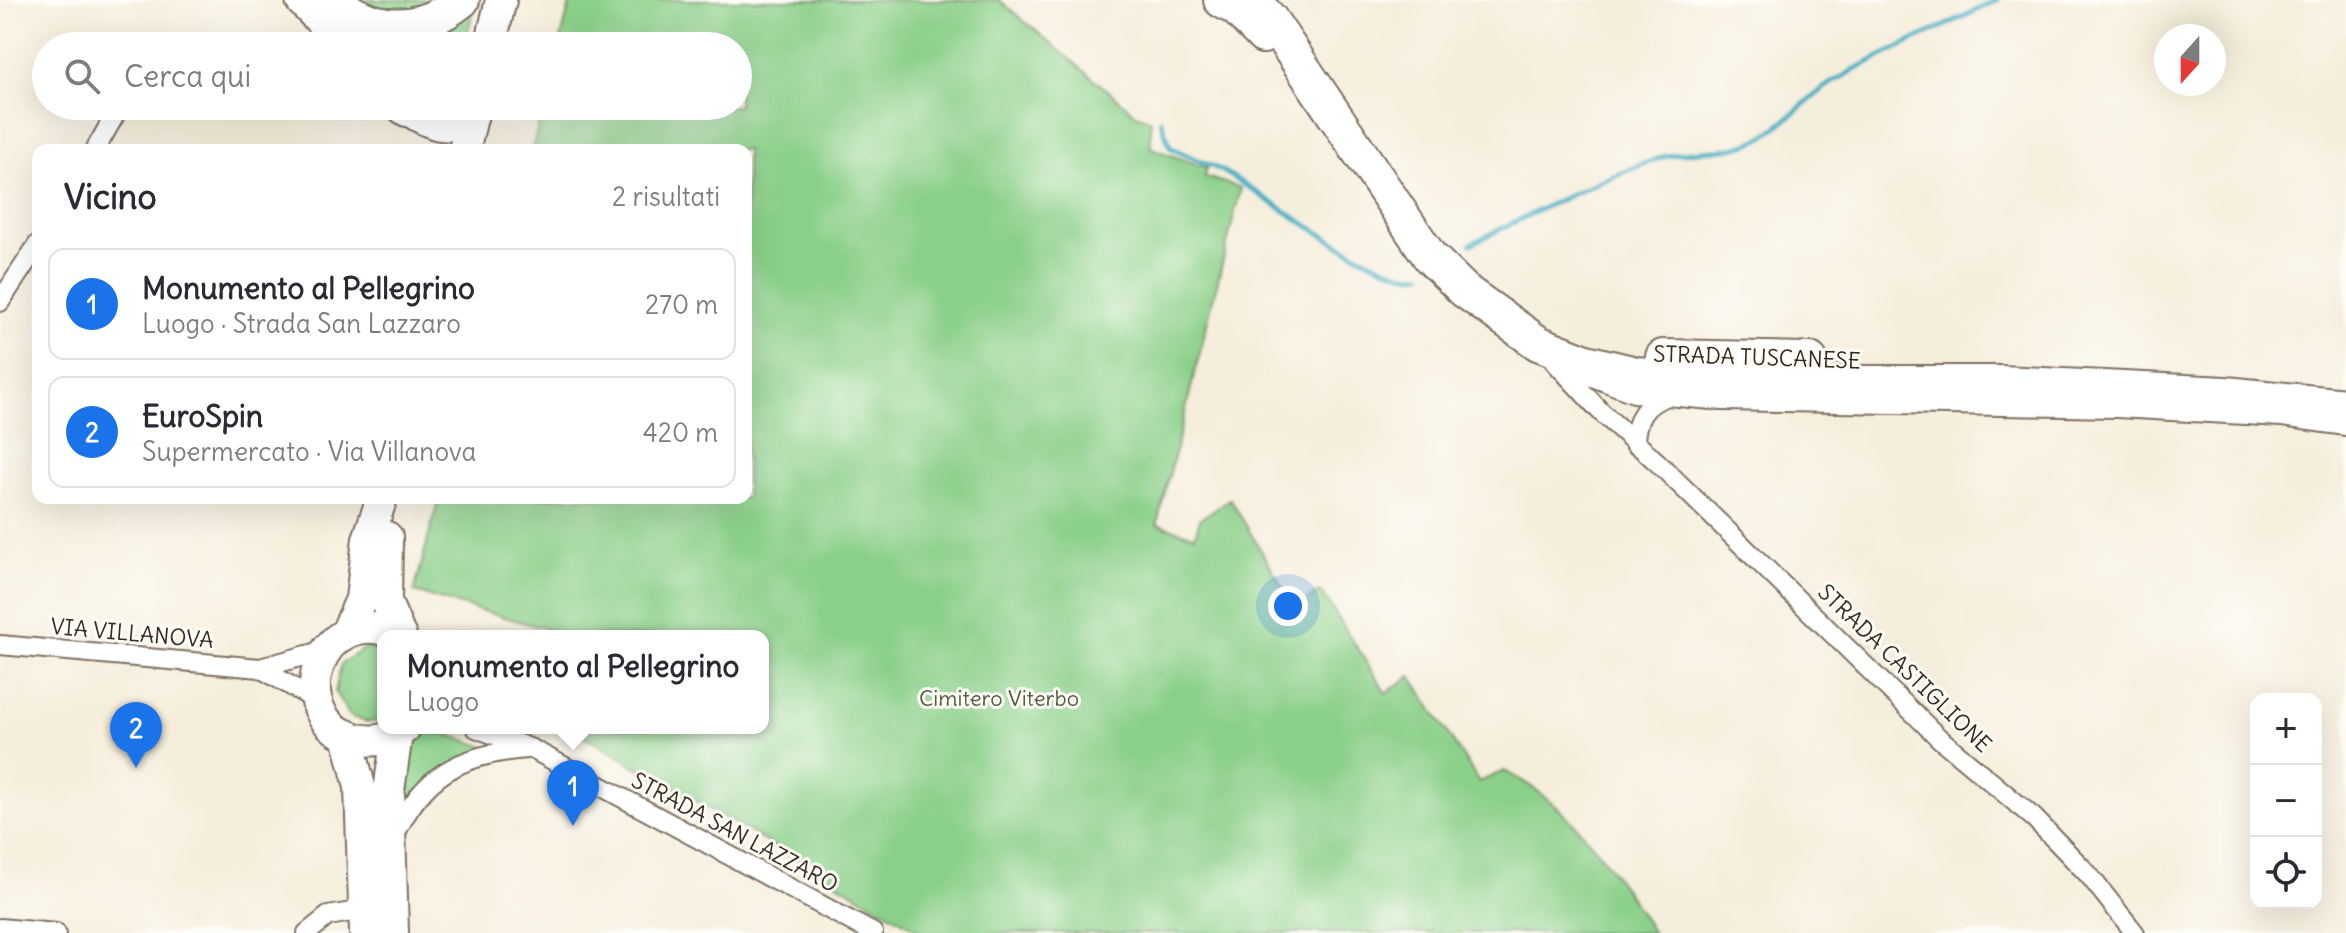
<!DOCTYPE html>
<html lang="it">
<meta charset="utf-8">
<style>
body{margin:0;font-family:Delius,sans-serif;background:#f7f7f7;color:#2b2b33}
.controls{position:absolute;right:24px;bottom:24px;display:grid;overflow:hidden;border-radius:16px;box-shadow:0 8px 32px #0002}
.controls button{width:72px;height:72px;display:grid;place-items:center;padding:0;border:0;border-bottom:2px solid #e1e1e2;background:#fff;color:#2b2b33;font:40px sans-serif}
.compass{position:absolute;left:2154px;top:24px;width:72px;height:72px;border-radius:50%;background:#fff;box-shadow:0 8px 32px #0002;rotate:201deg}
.you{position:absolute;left:1288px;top:606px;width:28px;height:28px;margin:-20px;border:6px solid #fff;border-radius:50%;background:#1a73e8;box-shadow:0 0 0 12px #1a73e833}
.badge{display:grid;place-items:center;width:52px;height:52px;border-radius:50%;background:#1a73e8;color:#fff;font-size:26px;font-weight:700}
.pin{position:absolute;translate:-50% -66px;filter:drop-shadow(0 2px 4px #0008)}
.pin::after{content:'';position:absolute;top:42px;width:28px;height:24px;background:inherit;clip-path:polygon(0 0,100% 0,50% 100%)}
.popup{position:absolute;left:377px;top:630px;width:392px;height:104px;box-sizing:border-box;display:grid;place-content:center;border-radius:16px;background:#fff;filter:drop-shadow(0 2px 6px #0005);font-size:26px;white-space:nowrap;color:#7c7c81}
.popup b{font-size:30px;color:#2b2b33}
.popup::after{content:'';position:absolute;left:50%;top:100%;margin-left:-16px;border:16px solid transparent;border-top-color:#fff}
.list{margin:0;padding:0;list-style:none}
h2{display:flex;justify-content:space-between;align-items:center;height:104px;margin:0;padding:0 32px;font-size:34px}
h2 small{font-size:26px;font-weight:400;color:#7c7c81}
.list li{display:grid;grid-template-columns:52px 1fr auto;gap:24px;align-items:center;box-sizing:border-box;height:112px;margin:0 16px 16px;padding:0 16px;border:2px solid #e1e1e2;border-radius:16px}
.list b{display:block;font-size:30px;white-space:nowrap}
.list p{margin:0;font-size:26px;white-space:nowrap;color:#7c7c81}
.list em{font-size:26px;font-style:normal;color:#7c7c81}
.icon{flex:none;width:44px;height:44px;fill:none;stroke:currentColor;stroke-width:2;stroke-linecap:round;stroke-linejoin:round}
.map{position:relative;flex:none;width:2346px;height:933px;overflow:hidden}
.search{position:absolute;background:#fff;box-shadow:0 8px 32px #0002;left:32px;top:32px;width:720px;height:88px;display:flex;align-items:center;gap:20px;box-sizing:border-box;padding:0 28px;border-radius:44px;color:#7c7c81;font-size:30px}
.panel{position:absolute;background:#fff;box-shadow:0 8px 32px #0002;left:32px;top:144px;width:720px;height:360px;border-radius:16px}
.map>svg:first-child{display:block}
.green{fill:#8bd089;stroke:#637d54;stroke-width:2}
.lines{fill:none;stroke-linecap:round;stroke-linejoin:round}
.stream{stroke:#44afc2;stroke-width:5}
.street-casing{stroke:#7c6f60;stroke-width:22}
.primary-casing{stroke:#7c6f60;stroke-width:34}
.highway-casing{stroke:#7c6f60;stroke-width:38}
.street{stroke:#fff;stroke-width:18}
.primary{stroke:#fff;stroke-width:30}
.highway{stroke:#fff;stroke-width:34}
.labels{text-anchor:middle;stroke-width:6;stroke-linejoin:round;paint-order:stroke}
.street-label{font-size:22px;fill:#3b2a1e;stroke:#fdfcf7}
.park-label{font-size:22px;fill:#535c3e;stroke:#fdfcf7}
</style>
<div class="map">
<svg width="2346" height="933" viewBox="0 0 2346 933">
<rect width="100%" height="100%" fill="#fdfcf7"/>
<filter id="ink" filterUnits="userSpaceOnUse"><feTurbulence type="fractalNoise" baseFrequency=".0125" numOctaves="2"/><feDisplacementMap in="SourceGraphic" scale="16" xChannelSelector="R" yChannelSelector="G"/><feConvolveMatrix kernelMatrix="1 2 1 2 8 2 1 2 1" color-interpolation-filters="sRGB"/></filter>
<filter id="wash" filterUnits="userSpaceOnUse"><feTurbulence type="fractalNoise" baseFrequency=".006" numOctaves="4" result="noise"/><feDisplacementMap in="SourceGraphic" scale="32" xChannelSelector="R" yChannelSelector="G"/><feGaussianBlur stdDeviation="1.8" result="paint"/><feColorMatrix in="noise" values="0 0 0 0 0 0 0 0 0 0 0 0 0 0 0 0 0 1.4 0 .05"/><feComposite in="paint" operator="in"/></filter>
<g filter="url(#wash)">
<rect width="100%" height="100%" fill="#f6eedc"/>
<path class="green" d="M345,0h102l-35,17z
M571,0h428l137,114 15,6v28l56,20 -2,9 36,11 -84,336 38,12 5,-17 30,-20 65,108 26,-16 65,102 25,-17 68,106 25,-11c68,32 110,101 149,162h-730l-353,-205h193v-92h-191l-158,-44 25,-94h307v-348h-214l11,-44h195v-60h-179z
M474,8l-10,38h-103l-9,-15z
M365,648l18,2v71l-16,1 -17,-6 -15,-24 6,-28z
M434,730l52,17 -87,62 6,-64 13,-11z"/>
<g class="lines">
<path class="stream" d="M1161,120l9,27c18,10 38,16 56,26 38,22 157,111 196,101
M1471,244c61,-31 124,-63 189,-86 32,-11 72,-3 101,-20 26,-15 45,-40 72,-56 52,-31 110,-54 164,-82"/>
</g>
</g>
<g filter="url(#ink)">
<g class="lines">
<defs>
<path id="street" d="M95,150l25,-44
M0,302l38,-58
M1554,361l47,51 56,50 282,276 95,80 54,56 47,59
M1585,374l49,19 89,8 394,7 165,9 64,9
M1635,444c0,-24 9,-41 33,-48
M0,645l260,23 65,-18
M260,668l57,33
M476,728l56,21 341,184
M394,837c28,-62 66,-83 133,-88
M0,928l56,5
M307,933l21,-17 36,-6"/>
<path id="primary" d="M490,46l11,-46
M407,109c23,16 47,27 67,0
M464,150l11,-44
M387,537l-1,65 14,33
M346,633l15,-34 7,-60 14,-41
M401,636c-83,-41 -122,85 -43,103 17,4 33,0 47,-11
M347,735l13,52 5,146
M393,933l-4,-142 8,-57"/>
<path id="highway" d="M303,0l44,46
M333,0c42,34 87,34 129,0
M1221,0l16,9 26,27
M1252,0l18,19 160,238 35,34 73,52 48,19 50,12 81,9h284l225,11 120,12
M403,106l4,3
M1663,357l147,3"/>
</defs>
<use href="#street" class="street-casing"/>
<use href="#primary" class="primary-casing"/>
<use href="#highway" class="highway-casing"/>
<use href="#street" class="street"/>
<use href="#primary" class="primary"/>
<use href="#highway" class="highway"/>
</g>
</g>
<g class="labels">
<g class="street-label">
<text transform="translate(1757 357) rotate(2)" y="8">STRADA TUSCANESE</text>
<text transform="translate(132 633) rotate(5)" y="8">VIA VILLANOVA</text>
<text transform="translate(1905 668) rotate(44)" y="8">STRADA CASTIGLIONE</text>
<text transform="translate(735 832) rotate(28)" y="8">STRADA SAN LAZZARO</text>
</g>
<g class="park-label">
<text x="999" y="706">Cimitero Viterbo</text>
</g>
</g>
</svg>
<div class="controls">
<button>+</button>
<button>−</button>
<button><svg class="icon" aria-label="locate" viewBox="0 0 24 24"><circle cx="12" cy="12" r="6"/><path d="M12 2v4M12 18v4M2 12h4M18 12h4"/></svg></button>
</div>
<svg class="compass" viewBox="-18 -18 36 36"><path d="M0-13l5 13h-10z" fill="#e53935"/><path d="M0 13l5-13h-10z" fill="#7c7c81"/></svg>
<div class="you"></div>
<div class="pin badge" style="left:573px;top:826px">1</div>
<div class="popup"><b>Monumento al Pellegrino</b>Luogo</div>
<div class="pin badge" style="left:136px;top:768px">2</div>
<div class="search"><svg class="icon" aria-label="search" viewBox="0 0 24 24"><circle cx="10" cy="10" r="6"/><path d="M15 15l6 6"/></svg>Cerca qui</div>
<section class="panel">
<h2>Vicino<small>2 risultati</small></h2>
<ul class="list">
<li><span class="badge">1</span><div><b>Monumento al Pellegrino</b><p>Luogo · Strada San Lazzaro</p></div><em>270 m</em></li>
<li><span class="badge">2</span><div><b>EuroSpin</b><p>Supermercato · Via Villanova</p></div><em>420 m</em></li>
</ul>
</section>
</div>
